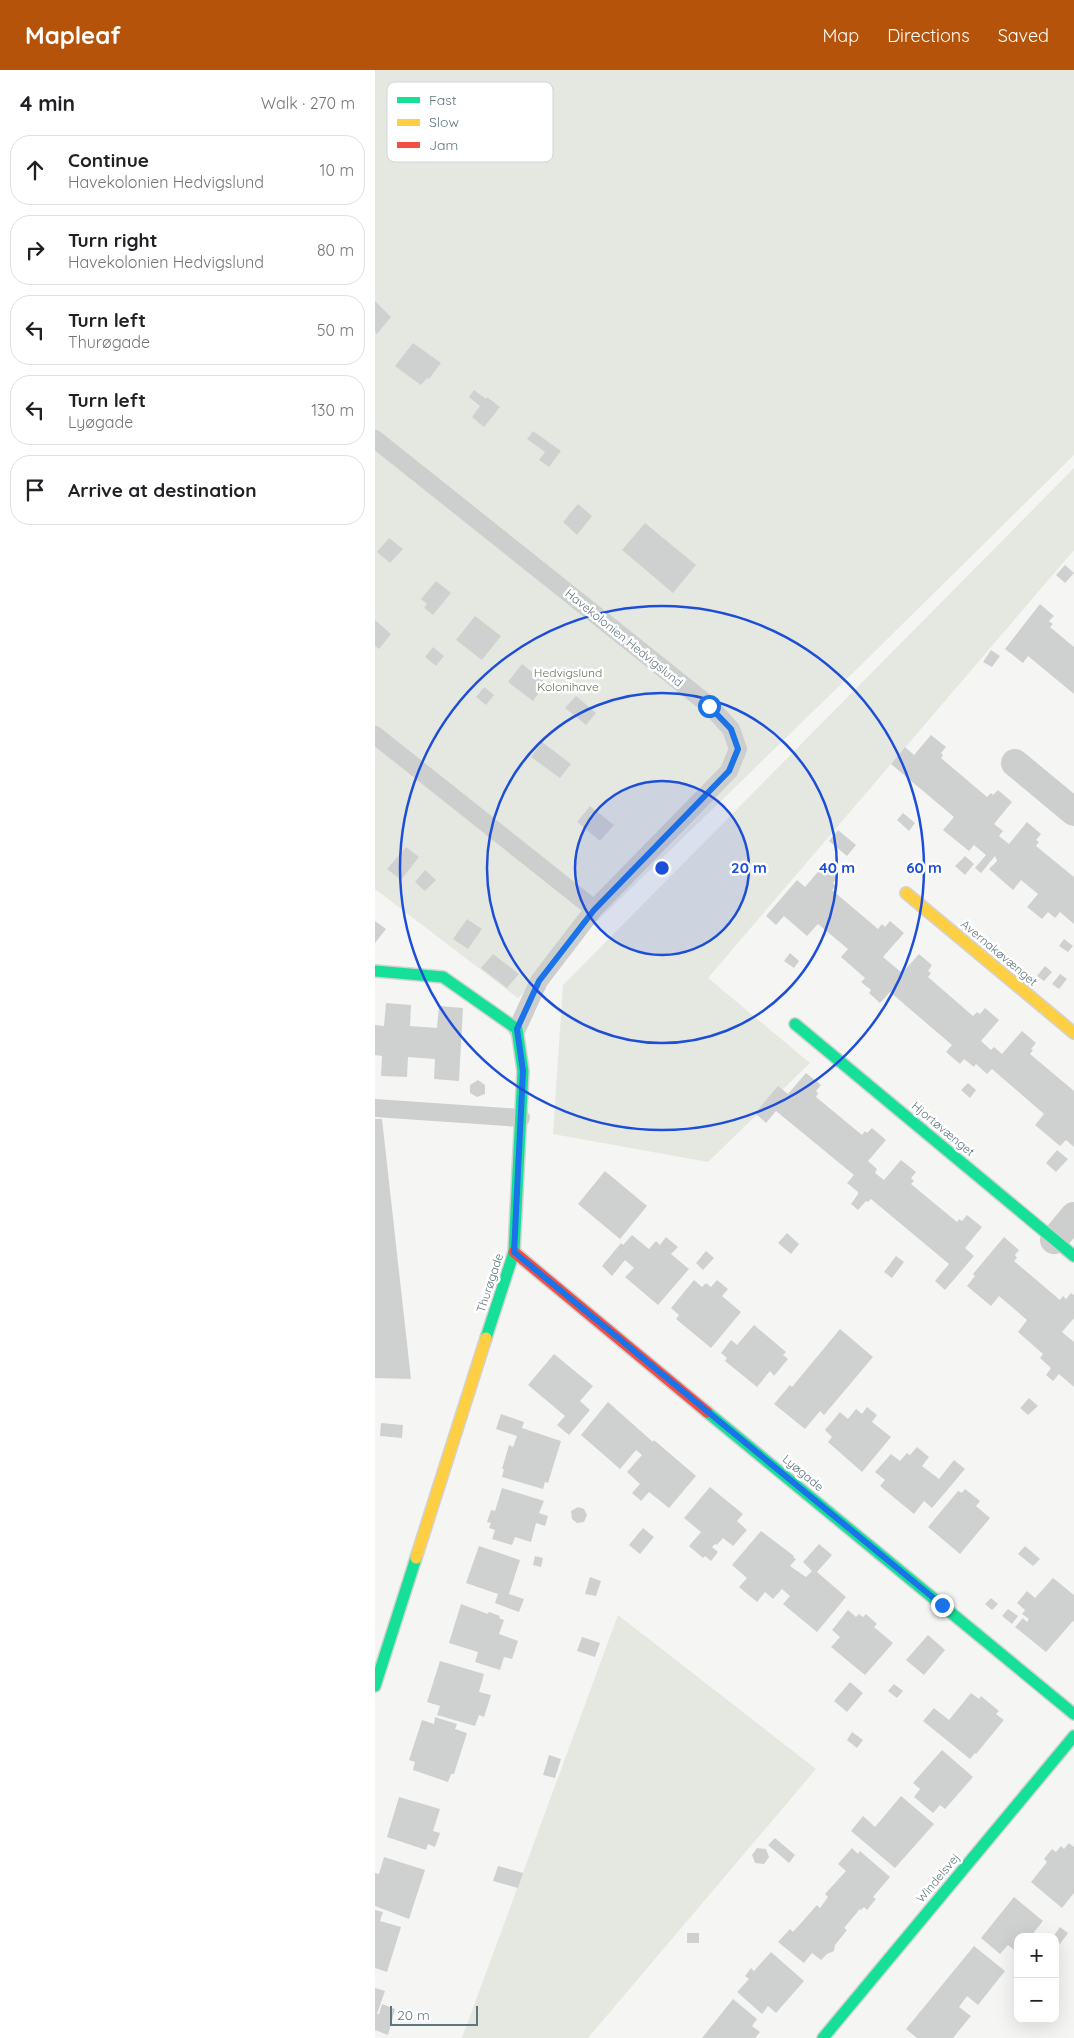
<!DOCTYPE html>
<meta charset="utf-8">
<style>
body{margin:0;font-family:Quicksand,sans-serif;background:#f6f6f6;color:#202124}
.controls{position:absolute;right:15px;bottom:15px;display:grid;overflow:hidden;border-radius:10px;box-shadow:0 5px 20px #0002}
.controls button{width:45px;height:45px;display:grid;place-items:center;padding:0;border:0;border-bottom:1px solid #e0e0e0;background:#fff;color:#202124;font:25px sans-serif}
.scale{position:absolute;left:15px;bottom:12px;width:88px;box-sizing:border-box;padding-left:5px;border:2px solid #5e7680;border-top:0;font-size:14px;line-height:18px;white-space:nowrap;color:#5e7680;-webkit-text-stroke:4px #fff;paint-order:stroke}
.stop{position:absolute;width:15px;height:15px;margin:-11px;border:4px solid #1a73e8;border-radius:50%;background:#fff}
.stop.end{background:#1a73e8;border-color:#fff;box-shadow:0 1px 5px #0008}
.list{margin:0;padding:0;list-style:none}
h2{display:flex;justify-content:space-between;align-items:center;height:65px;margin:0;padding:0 20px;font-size:21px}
h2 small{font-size:16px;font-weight:400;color:#757577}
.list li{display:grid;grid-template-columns:32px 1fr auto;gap:15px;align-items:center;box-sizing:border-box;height:70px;margin:0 10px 10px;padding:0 10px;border:1px solid #e0e0e0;border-radius:20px}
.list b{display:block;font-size:19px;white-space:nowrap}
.list p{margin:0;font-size:16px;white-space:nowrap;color:#757577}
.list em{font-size:16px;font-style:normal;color:#757577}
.icon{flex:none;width:28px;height:28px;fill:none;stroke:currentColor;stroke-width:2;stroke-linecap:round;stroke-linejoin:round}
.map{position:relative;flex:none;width:699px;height:1968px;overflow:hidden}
header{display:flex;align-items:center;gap:30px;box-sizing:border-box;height:70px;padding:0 25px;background:#b45309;color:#fff}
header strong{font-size:24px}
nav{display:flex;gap:28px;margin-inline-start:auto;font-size:18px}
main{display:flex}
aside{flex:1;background:#fff}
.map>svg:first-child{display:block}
.green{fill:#e5e8e1}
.building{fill:#cfd1d1}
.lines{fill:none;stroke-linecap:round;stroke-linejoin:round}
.fast-casing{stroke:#d1d3d3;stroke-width:14}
.slow-casing{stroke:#d1d3d3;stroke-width:14}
.jam-casing{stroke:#d1d3d3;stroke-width:14}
.lane{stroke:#cdcece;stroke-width:18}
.street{stroke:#cdcece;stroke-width:28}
.fast{stroke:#16e098;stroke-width:11}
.slow{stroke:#ffcf43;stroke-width:11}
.jam{stroke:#f24e42;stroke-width:11}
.route{stroke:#1a73e8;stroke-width:6}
.ring{fill:none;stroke:#1d4ed8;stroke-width:2.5}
.labels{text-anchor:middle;stroke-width:5;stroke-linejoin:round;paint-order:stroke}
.street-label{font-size:12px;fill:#5e7680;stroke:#fff}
.park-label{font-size:12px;fill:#66785d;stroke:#fff}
.key{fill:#fff;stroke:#cfd6d9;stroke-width:1}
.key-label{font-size:14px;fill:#5e7680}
.centre{fill:#1d4ed8;stroke:#fff;stroke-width:2.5}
.ring-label{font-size:15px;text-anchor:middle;font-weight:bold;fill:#1d4ed8;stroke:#fff;stroke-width:5;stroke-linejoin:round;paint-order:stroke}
</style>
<header>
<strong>Mapleaf</strong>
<nav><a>Map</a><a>Directions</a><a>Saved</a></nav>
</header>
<main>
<aside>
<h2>4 min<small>Walk · 270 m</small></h2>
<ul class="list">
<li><svg class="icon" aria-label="ahead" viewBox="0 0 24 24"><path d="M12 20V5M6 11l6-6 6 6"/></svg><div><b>Continue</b><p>Havekolonien Hedvigslund</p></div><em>10 m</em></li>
<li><svg class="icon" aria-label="right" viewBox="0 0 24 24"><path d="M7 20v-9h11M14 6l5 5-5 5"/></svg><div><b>Turn right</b><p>Havekolonien Hedvigslund</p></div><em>80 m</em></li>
<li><svg class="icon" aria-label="left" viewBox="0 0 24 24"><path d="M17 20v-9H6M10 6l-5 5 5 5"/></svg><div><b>Turn left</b><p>Thurøgade</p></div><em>50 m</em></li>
<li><svg class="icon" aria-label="left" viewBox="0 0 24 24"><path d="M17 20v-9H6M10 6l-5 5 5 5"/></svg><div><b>Turn left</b><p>Lyøgade</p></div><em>130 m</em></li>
<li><svg class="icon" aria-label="arrive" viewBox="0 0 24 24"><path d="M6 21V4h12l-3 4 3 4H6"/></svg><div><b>Arrive at destination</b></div></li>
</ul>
</aside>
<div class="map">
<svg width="699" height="1968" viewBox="0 0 699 1968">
<rect width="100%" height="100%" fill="#f5f5f3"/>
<path class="green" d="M0,0h699v385l-213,210 -343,333 -143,-109z
M699,398v82l-366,428 102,85 -102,99 -155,-28 10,-149z
M243,1545l198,154 -228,269h-126z"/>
<path class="building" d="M0,231l16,16 -14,17 -2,-2z
M38,273l28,20 -12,16 -2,-1 -6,7 -26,-19z
M99,320l12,9 1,-2 13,10 -16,20 -12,-10 8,-11 -11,-9z
M158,361l28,20 -12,16 -10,-7 6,-8 -18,-13z
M203,434l14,12 -15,19 -14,-13z
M270,453l51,42 -23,28 -51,-43z
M14,468l14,11 -13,14 -13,-11z
M690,495l9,8 -9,10 -9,-8z
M61,511l15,12 -18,22 -9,-7 3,-4 -6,-5z
M665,534l14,12 -5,5 4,3 -3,3 24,20v47l-46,-38 -5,7 -18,-14z
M100,546l26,20 -19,24 -26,-20z
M0,550l16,14 -12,15 -4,-3z
M58,577l11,9 -8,10 -11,-9z
M616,580l9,6 -8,11 -9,-5z
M147,594l24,19 -13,18 -25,-19z
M109,617l10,8 -8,10 -10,-8z
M201,626l20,17 -10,12 -21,-17z
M556,665l15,12 -5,6 2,2 -2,3 46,39 4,-4 2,2 5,-5 14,12 -18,22 9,7 -4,5 10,8 18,-22 14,12 -5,6 3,2 -3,4 38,31v47l-14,-12 -5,6 -7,-6 -6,7 -15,-12 11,-13 -17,-14 -8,10 -24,-21 8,-8 -2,-5 -14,17 -6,-5 11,-13 -12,-10 -5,6 -26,-21 11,-13 -63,-53 14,-17 9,8z
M167,672l29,22 -11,14 -29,-21z
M215,736l24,19 -14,16 -23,-19z
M528,743l12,10 -6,8 -12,-11z
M463,760l18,15 -9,11 -18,-15z
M31,777l13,10 -18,23 -14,-11z
M590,786l9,8 -9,11 -10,-9z
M448,796l14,12 -4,5 3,3 -4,4 46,39 4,-5 3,3 5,-6 14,12 -21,24 19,16 17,-19 13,11 -4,6 3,2 -3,4 45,39 4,-4 3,2 5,-6 14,12 -18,21 10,9 3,-3 8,7 20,-23 14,12 -5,6 2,1 -3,4 44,37v56l-8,-7 -6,6 -25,-21 9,-11 -52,-45 -5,5 -11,-10 -2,3 -10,-8 -4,5 -14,-12 6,-7 -62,-53 -10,11 -11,-10 2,-3 -10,-8 4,-4 -24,-21 7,-8 -30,-25 -11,12 -23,-20 -8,9 -10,-9 31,-36 8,7z
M50,800l11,10 -11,11 -10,-9z
M92,849l15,10 -14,20 -15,-10z
M0,851l11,8 -11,14z
M689,869l9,7 -5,6 -9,-6z
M415,883l9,8 -5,7 -10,-7z
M118,884l26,20 -12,14 -26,-20z
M670,896l7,6 -8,9 -7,-5z
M685,904l7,5 -8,10 -7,-5z
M11,933l25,2 -1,21 27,2 2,-22 24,2 -4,73 -25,-2 1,-20 -27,-2 -1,20 -26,-1 1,-20 -7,-1v-30l9,1z
M431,1003l15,12 -5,6 2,2 -2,4 46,38 3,-4 2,2 5,-5 14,12 -18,21 9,8 -2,4 9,7 17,-20 15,12 -5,6 3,3 -3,3 46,38 2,-3 3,2 5,-6 15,12 -17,21 9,8 -29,34 -10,-9 14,-17 -78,-65 -3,3 -2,-1 -8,9 -7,-6 7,-10v-2l-11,-9 7,-8 -78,-64 -10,12 -11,-10 23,-27 10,8z
M103,1010l7,5v9l-8,3 -7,-4v-8z
M593,1013l8,7 -6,8 -9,-8z
M0,1049h7l29,260 -36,-1z
M682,1080l11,9 -12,13 -10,-9z
M230,1101l42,35 -27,33 -42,-35z
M412,1163l12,11 -8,10 -13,-11z
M257,1165l17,14 7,-8 4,4 6,-8 12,10 -7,7 18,15 -31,36 -33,-28 9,-9 -9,-8 -13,16 -10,-10 19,-23 2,2z
M629,1167l15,13 -4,5 2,3 -3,3 46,39 3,-4 3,3 5,-6 3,2v23l-12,14 12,10v45l-15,-13 -6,7 -7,-6 5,-7 -11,-10 3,-4 -25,-22 9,-12 -28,-24 -8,10 -24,-20 8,-10 -2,-2z
M331,1181l8,7 -11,12 -7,-7z
M521,1186l8,6 -12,16 -8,-6z
M319,1210l8,7 4,-4 5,4 6,-7 11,9 -6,7 19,16 -30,36 -35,-29 3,-4 -8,-7z
M379,1255l32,27 -3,3 5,4 -14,17 -4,-5 -13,16 -32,-26 2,-3 -6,-5 10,-13 6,5z
M465,1259l33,28 -49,58 -4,-4 -15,18 -31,-25 16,-19 2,2z
M179,1284l39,32 -13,15 10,9 -21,25 -12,-10 8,-9 -37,-31z
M654,1328l9,8 -10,9 -8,-7z
M233,1332l45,40 1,-2 42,36 -27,32 -20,-16 -8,9 -9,-8 8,-9 -13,-12 15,-17 -6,-5 -16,19 -39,-34z
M492,1337l10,8 -5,7 19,15 -29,35 -34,-30 4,-5 -7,-7 15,-18 8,7 8,-10 6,5z
M126,1344l23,8 -2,6 39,13 -13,42 -3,-1 -2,7 -41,-12 2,-8h-2l7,-24 4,2 4,-11 -21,-7z
M6,1353l22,2 -1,13 -22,-2z
M542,1377l12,10 -7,9 17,13 15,-19 11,9 -33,39 -8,-7 -10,13 -34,-28 5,-6 -10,-8 16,-18 9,7 7,-8 3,2z
M335,1417l33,27 -6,7 10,9 -14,16 -10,-8 -6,7 -2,-1 -3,3 6,5 -7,9 -6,-5 -2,2 -14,-12 12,-14 -17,-14z
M127,1418l42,13 -5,12 9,3 -3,10 -9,-3 -5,19 -16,-5 -3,8 -20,-6 3,-9 -6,-2 2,-5 -4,-1 4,-12 4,1z
M590,1419l15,12 -4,5 14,12 -30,36 -32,-27 30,-36 4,2z
M203,1437l6,2 3,6 -3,7 -7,1 -5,-4 -1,-8z
M268,1458l11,9 -14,17 -11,-9z
M386,1461l33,25 -1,1 3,2 -6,7 16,11 6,-6 -9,-9 16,-18 13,11 -15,17 29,25 -29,35 -34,-28 7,-8 -8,-7 -9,10 -8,-7 -8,10 -18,-15 8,-9 -15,-13z
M104,1476l41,14 -11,34 15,5 -5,13 -24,-9 3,-9 -32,-11z
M650,1476l15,13 -7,7 -15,-12z
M160,1486l8,2 -2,9 -8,-2z
M215,1507l11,4 -5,15 -11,-2z
M678,1508l21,17v27l-1,-1 -27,31 -31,-25 8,-9 4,4 2,-3 -7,-5 3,-4 -8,-7 10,-12 8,7z
M616,1528l7,6 -6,6 -7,-6z
M86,1534l27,10 1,-2 11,4 -1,2 5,2 -5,14 19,7 -6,18 -8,-2 -4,13 -25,-8 3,-10 -29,-9z
M633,1539l10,7 -6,8 -10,-8z
M473,1540l8,7 3,-3 4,3 3,-3 11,10 -3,3 19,16 -28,32 -34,-28 9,-10 -8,-7z
M553,1565l17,15 -21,25 -18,-15z
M207,1567l18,6 -5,14 -18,-6z
M65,1591l44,13 -5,18 12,3 -7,22 -5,-2 -4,11 -38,-11 3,-9 -13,-4z
M475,1612l13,11 -16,19 -13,-11z
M519,1614l9,7 -6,7 -9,-7z
M596,1623l8,6 2,-3 18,15 -3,3 8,6 -28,34 -1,-1 -5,6 -47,-38 11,-13 15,12z
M60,1647l22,7 -2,5 12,4 -13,41h-3l-3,8 -35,-12 2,-8 -6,-2 13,-40 12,4z
M477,1662l11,8 -6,8 -10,-8z
M567,1680l31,27 -28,32 -5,-4 -7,8 -19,-16 6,-8 -7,-6z
M174,1685l12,4 -6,19 -12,-3z
M526,1726l33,28 -39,44 -44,-37 12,-15 12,11z
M24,1727l41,12 -7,22 7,2 -5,14 -7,-3 -2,6 -39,-13z
M400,1768l20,17 -6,8 -21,-18z
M694,1773l5,4v46l-12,15 -31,-26 16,-20 -3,-3 8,-10 4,3 5,-6 3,3z
M382,1778l9,1 3,8 -5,7 -9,-1 -3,-8z
M477,1778l6,6 2,-3 30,26 -17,20 3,2 -9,11 -3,-3 -3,3 -1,-1 -16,19 3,2 -12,15 -1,6 -7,3 -6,6 -9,-7 -8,10 -26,-21 12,-13 3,3 24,-27 3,3 8,-11 -3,-3 21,-23 -8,-7z
M9,1787l41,13 -16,49 -34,-13v-33l4,1z
M123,1796l25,7 -5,15 -25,-7z
M639,1827l29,24 -13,16h-12v16l-10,-8 -8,9 -19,-16z
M0,1840l8,2 -3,9 21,6 -14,45 -12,-4z
M685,1857l8,6 -8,11 -5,-3v-4h-2z
M312,1863h12v10h-12z
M599,1876l31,25 -27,34 -11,-9 -8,11 12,9 -18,22h-36l-11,-9z
M396,1882l33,29 -28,32 -8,-7 -6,8 -25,-22 12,-13 -4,-3 6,-8 3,3z
M0,1918l10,3 -8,23h2l3,-10 13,5 -7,26 -13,-5z
M358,1929l24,20 -5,7 8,6 -5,6h-53z"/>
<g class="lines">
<defs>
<path id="fast" d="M0,901l68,6 74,52 6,42 -9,181 -28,86
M420,954l279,232
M332,1342l367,302
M0,1616l41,-128
M448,1968l251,-302"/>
<path id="slow" d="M531,823l168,140
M41,1488l70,-220"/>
<path id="jam" d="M139,1182l193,160"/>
</defs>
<use href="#fast" class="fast-casing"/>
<use href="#slow" class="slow-casing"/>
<use href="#jam" class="jam-casing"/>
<path class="lane" d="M0,369l335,267 21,23 7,20 -9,22 -135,138 -55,72 -22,48
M0,665l219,174
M0,1038l146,10"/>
<path class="street" d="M640,693l59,49
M679,1170l20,-24"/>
<use href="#fast" class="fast"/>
<use href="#slow" class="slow"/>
<use href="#jam" class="jam"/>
</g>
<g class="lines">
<path class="route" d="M334,636l22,23 7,20 -9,22 -135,139 -55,71 -22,48 6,42 -9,181 428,353"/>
</g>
<circle cx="287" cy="798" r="87" fill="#1d4ed8" fill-opacity=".12"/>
<g class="ring">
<circle cx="287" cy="798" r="87"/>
<circle cx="287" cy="798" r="175"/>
<circle cx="287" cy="798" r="262"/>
</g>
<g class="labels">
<g class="street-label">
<text transform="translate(249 568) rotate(39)" y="4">Havekolonien Hedvigslund</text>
<text transform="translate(624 883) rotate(40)" y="4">Avernakøvænget</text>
<text transform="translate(568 1059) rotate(40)" y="4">Hjortøvænget</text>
<text transform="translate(115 1213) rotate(-72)" y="4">Thurøgade</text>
<text transform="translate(428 1403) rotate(40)" y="4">Lyøgade</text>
<text transform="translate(563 1808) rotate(-50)" y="4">Windelsvej</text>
</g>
<g class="park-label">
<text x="193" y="607">Hedvigslund<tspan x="193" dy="14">Kolonihave</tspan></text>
</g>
</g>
<rect x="12" y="12" width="166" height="80" rx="8" class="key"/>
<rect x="22" y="27" width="23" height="6" fill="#16e098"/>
<rect x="22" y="49" width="23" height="7" fill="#ffcf43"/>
<rect x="22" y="72" width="23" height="6" fill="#f24e42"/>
<g class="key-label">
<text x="54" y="35">Fast</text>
<text x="54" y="57">Slow</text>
<text x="54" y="80">Jam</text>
</g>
<circle cx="287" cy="798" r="8" class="centre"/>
<g class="ring-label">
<text x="374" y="803">20 m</text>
<text x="462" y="803">40 m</text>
<text x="549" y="803">60 m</text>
</g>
</svg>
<div class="controls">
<button>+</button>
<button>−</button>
</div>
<div class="scale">20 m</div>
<div class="stop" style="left:334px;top:636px"></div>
<div class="stop end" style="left:567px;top:1535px"></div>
</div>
</main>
